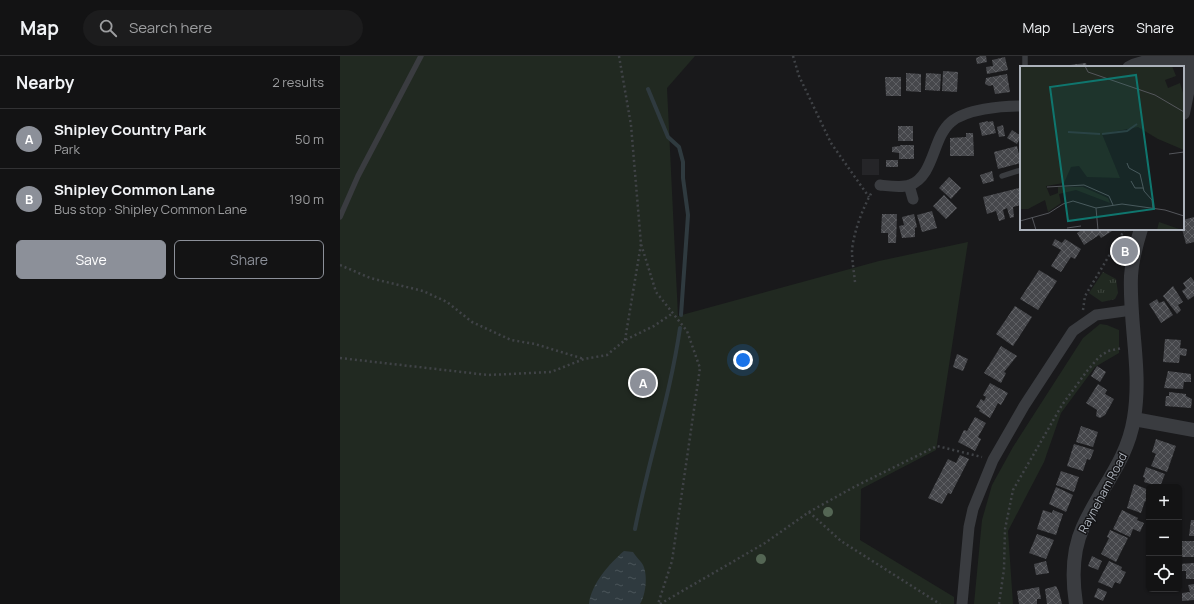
<!DOCTYPE html>
<meta charset="utf-8">
<style>
body{margin:0;font-family:Manrope,sans-serif;background:#1c1c1d;color:#f1f3f6}
.controls{position:absolute;right:12px;bottom:12px;display:grid;overflow:hidden;border-radius:6px;box-shadow:0 1px 3px #0004}
.controls button{width:36px;height:36px;display:grid;place-items:center;padding:0;border:0;border-bottom:1px solid #323234;background:#131314;color:#f1f3f6;font:20px sans-serif}
.you{position:absolute;left:403px;top:304px;width:14px;height:14px;margin:-10px;border:3px solid #fff;border-radius:50%;background:#1a73e8;box-shadow:0 0 0 6px #1a73e833}
.badge{display:grid;place-items:center;width:26px;height:26px;border-radius:50%;background:#8c9099;color:#fff;font-size:13px;font-weight:700}
.pin{position:absolute;translate:-50% -50%;border:2px solid #fff;box-shadow:0 1px 4px #0006}
.list{margin:0;padding:0;list-style:none}
h2{display:flex;justify-content:space-between;align-items:center;height:52px;margin:0;padding:0 16px;font-size:17px}
h2 small{font-size:13px;font-weight:400;color:#9d9ea0}
.list li{display:grid;grid-template-columns:26px 1fr auto;gap:12px;align-items:center;box-sizing:border-box;height:60px;padding:0 16px;border-top:1px solid #323234}
.list b{display:block;font-size:15px;white-space:nowrap}
.list p{margin:0;font-size:13px;white-space:nowrap;color:#9d9ea0}
.list em{font-size:13px;font-style:normal;color:#9d9ea0}
.actions{display:flex;gap:8px;padding:12px 16px}
.actions a{flex:1;padding:9px 0;border:1px solid #8c9099;border-radius:6px;text-align:center;font-size:14px;color:#8c9099}
.actions .main{background:#8c9099;color:#fff}
.icon{flex:none;width:22px;height:22px;fill:none;stroke:currentColor;stroke-width:2;stroke-linecap:round;stroke-linejoin:round}
.map{position:relative;flex:none;width:854px;height:548px;overflow:hidden}
header{display:flex;align-items:center;gap:24px;box-sizing:border-box;height:56px;padding:0 20px;background:#131314;border-bottom:1px solid #323234}
header strong{font-size:19px}
nav{display:flex;gap:22px;margin-inline-start:auto;font-size:14px}
.search{width:280px;height:36px;background:#1c1c1d;display:flex;align-items:center;gap:10px;box-sizing:border-box;padding:0 14px;border-radius:22px;color:#9d9ea0;font-size:15px}
main{display:flex}
aside{flex:1;background:#131314}
.map>svg:first-child{display:block}
.built{fill:#252528}
.grass{fill:url(#grass-tufts)}
.green{fill:#212921}
.water{fill:url(#water-ripples)}
.lines{fill:none;stroke-linecap:round;stroke-linejoin:round}
.stream{stroke:#2f3a3f;stroke-width:4}
.building{fill:url(#building-cross-hatch)}
.path{stroke:#404347;stroke-width:2.5;stroke-dasharray:2 3;stroke-linecap:butt}
.service{stroke:#3a3c40;stroke-width:5.5}
.minor{stroke:#3a3c40;stroke-width:11}
.tertiary{stroke:#3a3c40;stroke-width:14}
.tree{fill:#546654}
.labels{text-anchor:middle;stroke-width:3;stroke-linejoin:round;paint-order:stroke}
.street-label{font-size:12px;fill:#acb2bb;stroke:#141416}
.inset-river{fill:none;stroke:#2f3a3f;stroke-width:2}
.inset-road{fill:none;stroke:#54565b;stroke-width:1}
.view{fill:#0f766e;fill-opacity:0.15;stroke:#0f766e;stroke-width:2}
.inset-edge{fill:none;stroke:#acb2bb;stroke-width:2}
</style>
<header>
<strong>Map</strong>
<div class="search"><svg class="icon" aria-label="search" viewBox="0 0 24 24"><circle cx="10" cy="10" r="6"/><path d="M15 15l6 6"/></svg>Search here</div>
<nav><a>Map</a><a>Layers</a><a>Share</a></nav>
</header>
<main>
<aside>
<h2>Nearby<small>2 results</small></h2>
<ul class="list">
<li><span class="badge">A</span><div><b>Shipley Country Park</b><p>Park</p></div><em>50 m</em></li>
<li><span class="badge">B</span><div><b>Shipley Common Lane</b><p>Bus stop · Shipley Common Lane</p></div><em>190 m</em></li>
</ul>
<div class="actions"><a class="main">Save</a><a>Share</a></div>
</aside>
<div class="map">
<svg width="854" height="548" viewBox="0 0 854 548">
<defs>
<pattern id="grass-tufts" width="24" height="20" patternUnits="userSpaceOnUse"><rect width="24" height="20" fill="#212921"/><path d="M3 7l-1-3M5 7V3M7 7l1-3M15 17l-1-3M17 17v-4M19 17l1-3" fill="none" stroke="#3f463f"/></pattern>
<pattern id="water-ripples" width="26" height="14" patternUnits="userSpaceOnUse"><rect width="26" height="14" fill="#2f3a3f"/><path d="M2 4q2-2 4 0t4 0M15 11q2-2 4 0t4 0" fill="none" stroke="#4a5459"/></pattern>
<pattern id="building-cross-hatch" width="8" height="8" patternUnits="userSpaceOnUse"><rect width="8" height="8" fill="#46474b"/><path d="M0 0l8 8M0 8l8-8" fill="none" stroke="#5e5f63"/></pattern>
</defs>
<rect width="100%" height="100%" fill="#19191b"/>
<path class="built" d="M522,103h17v16h-17z"/>
<path class="grass" d="M763,216l13,7 2,14 -3,6 -13,3 -13,-9z"/>
<path class="green" d="M0,0h355l-28,32 11,228 201,-55 89,-19 -32,208 -75,39 -1,51 94,57v7h-614z
M760,268l7,1 12,5v23l-24,14 -34,46 -17,49 -36,69 5,73h-39l8,-84 10,-35 21,-38 70,-109z"/>
<path class="water" d="M284,495l9,1c3,5 8,9 10,13 5,10 3,30 -3,39h-51c2,-20 21,-41 35,-53z"/>
<g class="lines">
<path class="stream" d="M308,33l20,48 11,10 4,15v16l5,37 -7,100
M295,473c13,-67 35,-132 45,-201"/>
</g>
<path class="building" d="M641,0h5l1,6 -10,2 -1,-6z
M665,1l3,13 -21,4 -1,-7 7,-1 -1,-6z
M746,7l1,4h-25v-1z
M603,15l15,1 -1,20 -15,-1z
M566,17l15,1v18l-15,-1z
M586,17l15,1 -1,17 -15,-1z
M667,18l3,18 -15,2 -2,-9 -4,1 -4,-2 1,-6z
M545,21h16v19h-15z
M648,65v1l5,-1 3,12 -14,3 -3,-13z
M663,69l2,11 -6,1 -2,-10z
M558,70h15v15h-15z
M672,74l9,6 -4,8 -10,-6z
M626,77h7l1,23h-24v-18l16,-1z
M560,89h14v14h-15v-6l-7,-1v-5l8,-1z
M677,90l4,17 -23,6 -4,-17z
M546,104h12v7h-12z
M652,115l2,10 -11,3 -3,-9z
M609,121l12,11 -10,11 -12,-11z
M679,132l2,17 -8,2 1,10 -4,1 -3,-10 -4,2 2,9 -6,2 -3,-10 -9,3 -4,-17z
M604,139l13,13 -11,11 -13,-13z
M592,155l5,17 -15,4 -5,-17z
M542,158h15l-1,29h-8v-10h-7z
M574,158l3,13 -2,1v9l-13,1 -3,-12 5,-1 -2,-8z
M854,161v25l-8,2 -4,-15 1,-9z
M743,173h27l2,2 -11,7 -2,-3 -15,10 -7,-12z
M715,183l7,4 3,-4 16,10 -6,10 -4,-2 -10,15 -10,-6 10,-16 -9,-5z
M699,214l18,11 -19,29 -18,-11z
M851,221l3,4v15l-6,4 -6,-9 4,-3 -3,-5z
M833,230l10,16 -5,3 3,5 -4,4 -14,-18z
M817,243l2,4 5,-2 9,14 -12,8 -12,-19z
M675,250l17,11 -19,29 -17,-12z
M825,283l16,1 -1,8 7,1 -1,7 -6,-1 -1,8 -16,-1z
M661,290l16,10 -13,16 2,1 -5,10 -17,-10z
M617,298l11,5 -5,12 -10,-4z
M757,310l9,6 -6,10 -9,-6z
M828,315l23,3v8h-7l-1,7 -19,-1z
M650,327l18,10 -7,12 -3,-2 -8,15 -11,-7 1,-2 -4,-2 5,-8 3,2 2,-4 -3,-2z
M758,328l9,6 -2,4 9,5 -9,16 -5,3 -4,-2 1,-6 -11,-7z
M829,336l17,2v2l6,3 -1,9 -26,-2 1,-10h3z
M635,361l11,6 -8,14 3,2 -6,12 -17,-9 6,-12 3,1z
M741,370l17,6 -5,15 -17,-5z
M816,383l20,7 -9,26 -16,-6 5,-12 -4,-2z
M734,388l20,6 -4,10 -3,-1 -4,12 -16,-5z
M620,399l9,4 -18,35 -3,-1 -6,11 -14,-6 20,-39 8,4z
M806,411l19,7 -5,13 -16,-5 1,-4 -2,-1z
M721,415l18,6 -5,15 -18,-7z
M794,428l15,6 -2,7 2,1v5l-4,-2 -4,12 -14,-5z
M716,431l17,8 -7,17 -17,-8z
M703,454l9,3 1,-3 10,4 -7,21 -19,-6z
M782,454l16,8 -1,2 7,3 -4,9 -7,-3 -3,8 -17,-8z
M851,464h3v16h-5z
M770,474l18,8 -12,24 -15,-8 8,-16 -2,-1z
M697,478l17,6 -8,19 -17,-6z
M841,485h13v16h-15z
M752,500l10,5 -4,9 -10,-4z
M706,505l3,12 -13,2 -2,-11z
M769,505l13,6 -1,3 5,2 -6,12 -5,-2 -3,6 -14,-6z
M854,507v16h-8v-8h-7v-7z
M854,528v16l-12,1v-8l8,-1 -2,-7z
M716,530l3,6 3,12h-15l-2,-15z
M699,531l2,12h-4v5h-18l-2,-13z
M758,532l9,4 -4,9 -9,-4z"/>
<g class="lines">
<path class="path" d="M279,0l12,69 10,119 15,48 31,39 13,37 -28,193 -14,43
M453,0l6,20 32,67 38,54
M0,209l30,13 53,13 24,11 25,20 39,18 24,4 49,15
M515,226c-1,-10 -3,-21 -3,-31 1,-17 11,-44 20,-59
M743,254l2,-14 40,-67
M285,284l16,-96
M0,302l148,17 63,-3 33,-13 23,-4 18,-15 29,-14 19,-13
M469,456l32,29 99,63
M320,548l105,-61 44,-31 45,-25 83,-41 45,11
M659,548l5,-35 1,-40 8,-39 49,-85 25,-34 12,-14 9,-6 14,-3"/>
<path class="service" d="M685,0v11
M662,120l19,-6
M0,161l18,-41 63,-120"/>
<path class="minor" d="M788,11c19,-11 44,-7 65,-5
M540,129c9,1 22,3 30,0 25,-10 22,-47 41,-63 15,-13 50,-16 70,-16
M569,129l4,14
M622,548l7,-77 4,-18 20,-49 31,-54 49,-75 23,-16 36,-5"/>
<path class="tertiary" d="M843,57l11,-54
M794,363l60,11
M736,548c-4,-26 -4,-53 7,-77 17,-39 44,-65 51,-109 8,-48 -5,-94 -3,-142 1,-16 5,-31 10,-47"/>
</g>
<g class="tree">
<circle cx="488" cy="456" r="5"/>
<circle cx="421" cy="503" r="5"/>
</g>
<g class="labels">
<g class="street-label">
<text transform="translate(763 437) rotate(-62)" y="4">Rayneham Road</text>
</g>
</g>
<g transform="translate(680 10)">
<rect width="164" height="164" fill="#19191b"/>
<path d="M0,0h152l4,10 -11,4 3,8 12,-5 4,13v54l-26,-11 -20,-12 -36,7 18,44 -33,-1 -8,-11 -8,1 -7,16 -18,3 4,10 8,-3v-6h25l25,11 2,5 -34,-13 -17,4 2,9 -13,9 -3,-12 -17,9h-8zM139,156l23,8h-25z" fill="#212921"/>
<path class="inset-river" d="M48,66l32,2M82,68l25,-3 10,-7"/>
<path class="inset-road" d="M65,0l3,6 67,23 29,17M149,88l15,-2M107,97l2,5 11,6 4,17 8,9 1,9M111,115l4,7h8M27,121l37,-2 25,11 4,9M76,142l2,22M12,151l4,13M0,155l29,-8 14,-9 10,-3 23,7 26,-4 43,6 19,6M47,162l14,-2"/>
<path class="view" d="M116,9l18,134 -86,12 -18,-134z"/>
<rect width="164" height="164" class="inset-edge"/>
</g>
</svg>
<div class="controls">
<button>+</button>
<button>−</button>
<button><svg class="icon" aria-label="locate" viewBox="0 0 24 24"><circle cx="12" cy="12" r="6"/><path d="M12 2v4M12 18v4M2 12h4M18 12h4"/></svg></button>
</div>
<div class="you"></div>
<div class="pin badge" style="left:303px;top:327px">A</div>
<div class="pin badge" style="left:785px;top:195px">B</div>
</div>
</main>
